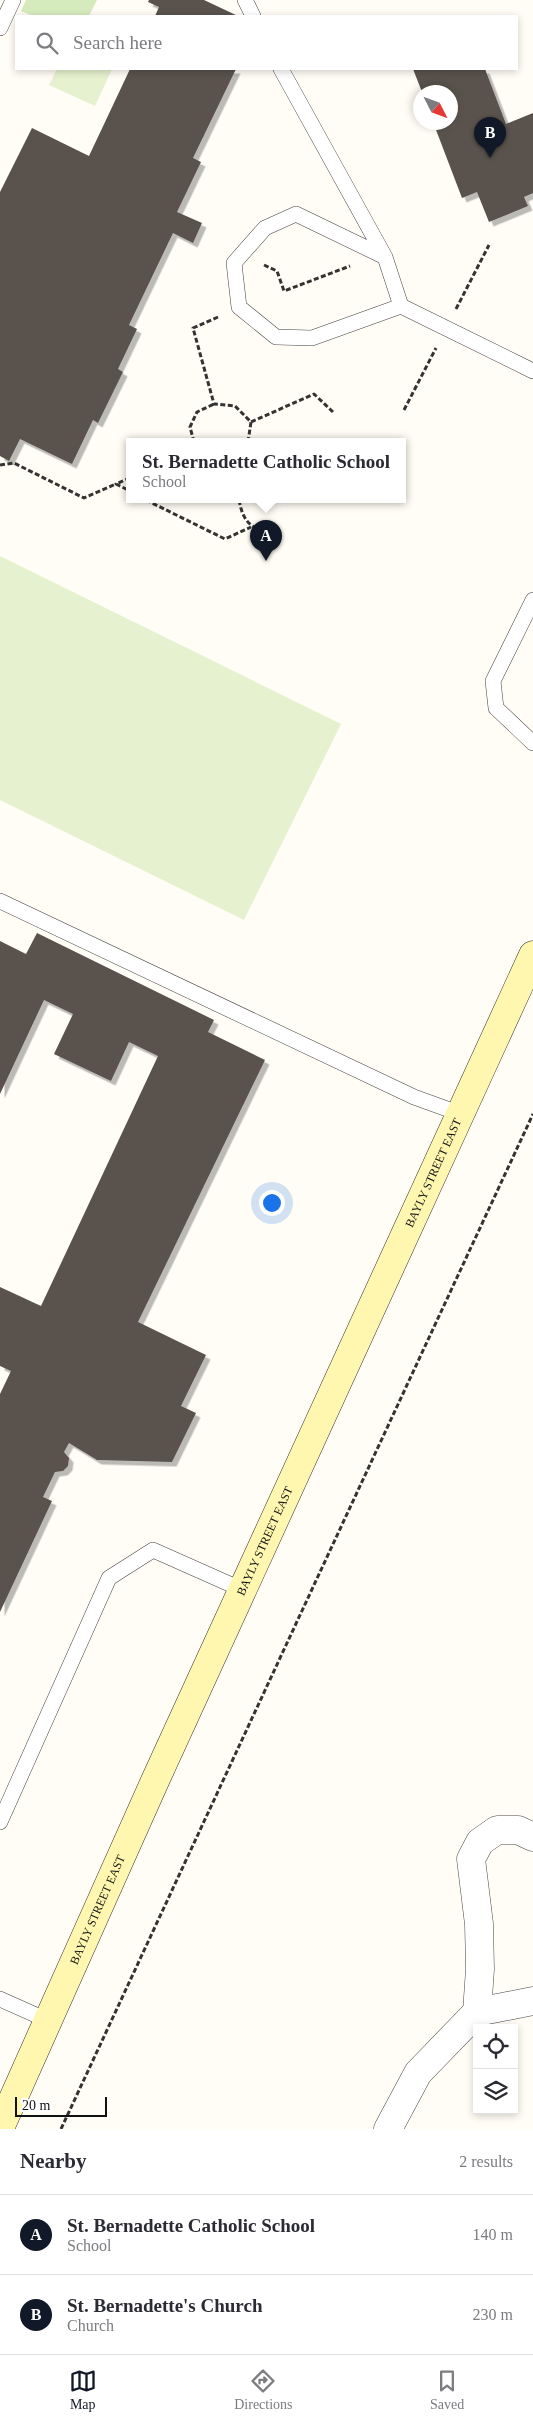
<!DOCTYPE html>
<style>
body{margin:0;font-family:"Times New Roman",serif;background:#f2f2f3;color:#2b2b33}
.controls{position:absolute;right:15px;bottom:15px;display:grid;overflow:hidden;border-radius:0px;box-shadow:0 2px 8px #0003}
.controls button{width:45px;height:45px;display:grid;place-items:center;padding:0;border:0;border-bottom:1px solid #e1e1e2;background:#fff;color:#2b2b33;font:25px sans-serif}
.compass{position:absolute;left:413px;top:85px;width:45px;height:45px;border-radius:50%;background:#fff;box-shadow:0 2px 8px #0003;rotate:132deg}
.scale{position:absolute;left:15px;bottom:12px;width:92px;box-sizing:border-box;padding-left:5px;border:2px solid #111;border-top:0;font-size:14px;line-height:18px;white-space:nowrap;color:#111;-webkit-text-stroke:4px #fff;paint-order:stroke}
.you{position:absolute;left:271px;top:1202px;width:18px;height:18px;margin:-12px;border:4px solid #fff;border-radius:50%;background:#1a73e8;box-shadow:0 0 0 8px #1a73e833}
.badge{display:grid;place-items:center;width:32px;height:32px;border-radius:50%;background:#111827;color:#fff;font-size:16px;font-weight:700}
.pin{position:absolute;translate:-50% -41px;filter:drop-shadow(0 1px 2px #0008)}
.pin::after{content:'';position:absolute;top:26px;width:18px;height:15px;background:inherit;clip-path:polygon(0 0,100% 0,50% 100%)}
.popup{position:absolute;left:126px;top:438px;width:280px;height:65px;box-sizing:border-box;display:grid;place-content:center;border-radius:0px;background:#fff;filter:drop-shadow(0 1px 4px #0005);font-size:16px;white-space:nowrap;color:#7c7c81}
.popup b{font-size:19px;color:#2b2b33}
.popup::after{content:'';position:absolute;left:50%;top:100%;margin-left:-10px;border:10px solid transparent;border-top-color:#fff}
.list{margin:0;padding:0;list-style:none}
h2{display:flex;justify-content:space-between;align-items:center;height:65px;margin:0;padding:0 20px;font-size:21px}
h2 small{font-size:16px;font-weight:400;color:#7c7c81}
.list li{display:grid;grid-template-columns:32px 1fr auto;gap:15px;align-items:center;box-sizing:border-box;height:80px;padding:0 20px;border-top:1px solid #e1e1e2}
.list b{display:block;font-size:19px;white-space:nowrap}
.list p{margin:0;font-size:16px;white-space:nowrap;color:#7c7c81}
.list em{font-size:16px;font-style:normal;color:#7c7c81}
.icon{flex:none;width:28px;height:28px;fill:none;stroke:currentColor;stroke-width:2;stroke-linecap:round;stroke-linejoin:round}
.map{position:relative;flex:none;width:533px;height:2129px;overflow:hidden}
.search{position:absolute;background:#fff;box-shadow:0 2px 8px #0003;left:15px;right:15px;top:15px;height:55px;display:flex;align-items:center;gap:12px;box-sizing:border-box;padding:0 18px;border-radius:0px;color:#7c7c81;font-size:19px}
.sheet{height:225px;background:#fff}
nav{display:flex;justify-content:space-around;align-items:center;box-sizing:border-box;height:70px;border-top:1px solid #e1e1e2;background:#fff;font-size:14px;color:#7c7c81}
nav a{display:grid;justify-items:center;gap:2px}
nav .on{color:#111827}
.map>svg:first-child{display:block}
.green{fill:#d5ebbd}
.pitch{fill:#e6f2cf}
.building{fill:#5a524d;filter:url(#shadow)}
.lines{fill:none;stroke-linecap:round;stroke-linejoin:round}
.service-casing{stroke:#444;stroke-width:16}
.minor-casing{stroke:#444;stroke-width:29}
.secondary-casing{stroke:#333;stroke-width:29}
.path{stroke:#333;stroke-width:3;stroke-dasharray:5 2.5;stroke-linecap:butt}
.service{stroke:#fff;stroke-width:15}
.minor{stroke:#fff;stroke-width:28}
.secondary{stroke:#fff6b0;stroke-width:28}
.labels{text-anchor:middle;stroke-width:5;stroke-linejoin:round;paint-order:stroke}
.street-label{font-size:12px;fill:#111;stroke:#fff}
</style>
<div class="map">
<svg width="533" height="2129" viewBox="0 0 533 2129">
<defs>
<filter id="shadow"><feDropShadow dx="4.5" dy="4.5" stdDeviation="0" flood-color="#0004"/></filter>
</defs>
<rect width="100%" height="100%" fill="#fffdf5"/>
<path class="green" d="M26,0h71l-8,16h-56l-12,-5z"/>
<path class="pitch" d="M57,69h55l-17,37 -46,-21z
M0,556l341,168 -97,196 -244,-120z"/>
<path class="building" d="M149,0h55l34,16h-83l4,-9 -11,-5z
M130,69h106l-43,89 8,4 -24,50 25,11 -9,20 -20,-10 -44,92 8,4 -19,40 5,3 -25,51 -5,-3 -21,44 -52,-25 -11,22 -9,-5v-264l32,-64 57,28z
M413,69h72l21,55 27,-11v80l-9,4 4,9 -39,16 -12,-30 -15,6 -29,-76h17v-30h-28z
M37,933l177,87 -6,12 57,28 -127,262 68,33 -25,51 15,7 -24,49 -75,-2 -28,-17 -5,9 5,6 -1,8 -5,5 -8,1 -12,25 9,4 -52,111v-218l11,-23 -11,-5v-79l41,19 117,-250 -29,-14 -18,39 -57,-27 19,-40 -29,-14 -44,94v-153l26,13z"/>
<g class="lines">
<defs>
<path id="service" d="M245,0l8,16
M0,28l13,-28
M281,69l104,188
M401,306l-16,-49 -89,-43 -31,14 -31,35 5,44 37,30 36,1 89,-32 132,65
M533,600l-40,81 3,27 37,35
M0,901l414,196 47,17
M0,1822l109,-244 44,-28 90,40
M0,1999l47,21"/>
<path id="minor" d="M477,2012l3,-43 -1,-45 -8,-65 9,-17 17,-12h21l15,7
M388,2129l30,-56 59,-61 56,-11"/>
<g id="secondary">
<path id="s1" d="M0,2128l154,-345 379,-828"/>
</g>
</defs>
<use href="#service" class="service-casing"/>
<use href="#minor" class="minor-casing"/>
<use href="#secondary" class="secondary-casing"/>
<path class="path" d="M264,265l13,6 7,20 66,-25
M456,309l33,-64
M218,317l-25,11 21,76 21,2 16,16 63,-28 19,18
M404,410l32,-62
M194,442l-4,-15 7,-15 17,-8
M248,442l3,-20
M0,465l14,-2 70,35 32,-14
M130,478l-14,6 14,7
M146,500l79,39 26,-12
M239,500c4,20 9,26 28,33
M61,2129l472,-1015"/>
<use href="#service" class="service"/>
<use href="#minor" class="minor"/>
<use href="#secondary" class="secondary"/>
</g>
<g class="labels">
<g class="street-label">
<text dy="4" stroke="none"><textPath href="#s1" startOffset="1049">BAYLY STREET EAST</textPath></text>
<text dy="4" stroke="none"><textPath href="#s1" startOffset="644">BAYLY STREET EAST</textPath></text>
<text dy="4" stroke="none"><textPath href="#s1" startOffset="239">BAYLY STREET EAST</textPath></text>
</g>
</g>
</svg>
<div class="controls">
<button><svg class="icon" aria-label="locate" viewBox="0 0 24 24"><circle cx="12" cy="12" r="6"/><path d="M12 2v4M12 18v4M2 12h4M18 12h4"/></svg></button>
<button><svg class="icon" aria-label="layers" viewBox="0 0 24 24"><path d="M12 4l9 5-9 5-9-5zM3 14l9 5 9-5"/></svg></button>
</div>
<svg class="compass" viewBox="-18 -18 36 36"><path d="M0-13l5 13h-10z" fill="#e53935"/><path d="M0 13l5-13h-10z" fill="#7c7c81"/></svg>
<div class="scale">20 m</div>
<div class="you"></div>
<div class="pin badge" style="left:266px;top:561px">A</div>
<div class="popup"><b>St. Bernadette Catholic School</b>School</div>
<div class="pin badge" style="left:490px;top:158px">B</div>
<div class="search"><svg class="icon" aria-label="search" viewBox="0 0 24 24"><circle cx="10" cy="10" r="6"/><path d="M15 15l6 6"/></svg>Search here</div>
</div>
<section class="sheet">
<h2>Nearby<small>2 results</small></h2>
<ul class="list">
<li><span class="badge">A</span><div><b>St. Bernadette Catholic School</b><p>School</p></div><em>140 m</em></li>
<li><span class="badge">B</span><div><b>St. Bernadette's Church</b><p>Church</p></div><em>230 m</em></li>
</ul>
</section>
<nav>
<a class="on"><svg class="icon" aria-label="map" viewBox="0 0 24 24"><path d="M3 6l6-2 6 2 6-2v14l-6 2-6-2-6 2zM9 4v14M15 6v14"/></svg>Map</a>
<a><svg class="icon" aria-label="directions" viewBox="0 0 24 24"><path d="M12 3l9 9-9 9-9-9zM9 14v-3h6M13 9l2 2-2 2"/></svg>Directions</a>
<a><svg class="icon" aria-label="saved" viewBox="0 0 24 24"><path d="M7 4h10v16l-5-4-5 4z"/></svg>Saved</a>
</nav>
